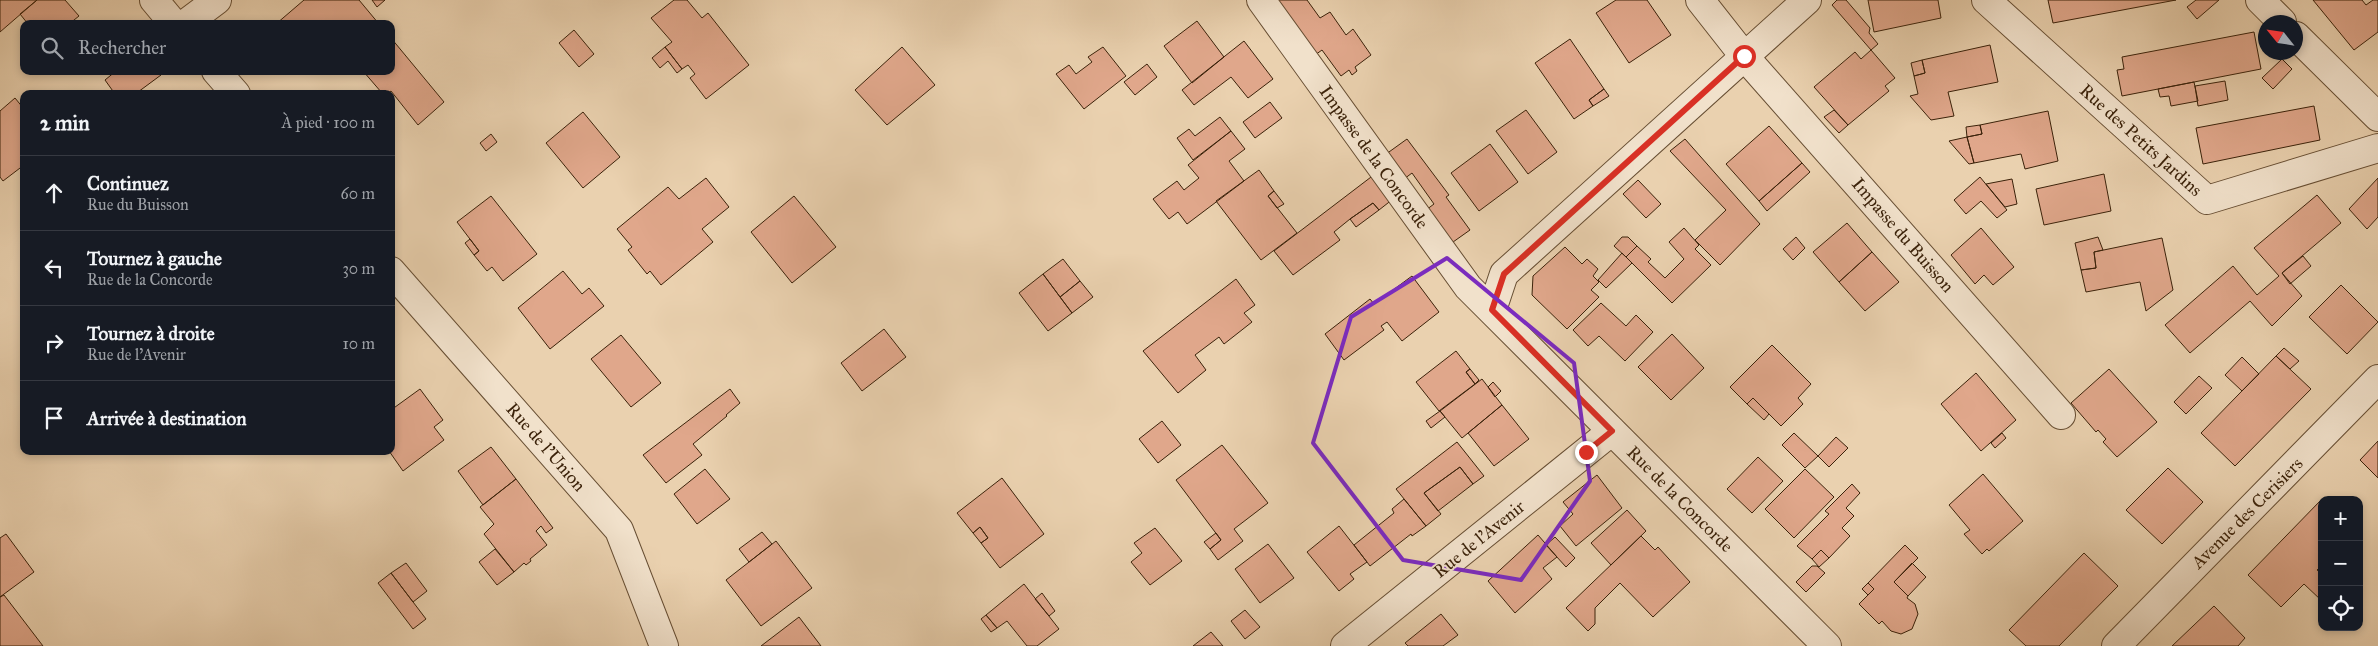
<!DOCTYPE html>
<html lang="fr">
<meta charset="utf-8">
<style>
body{margin:0;font-family:"IM FELL Great Primer",serif;background:#20242c;color:#f1f3f6}
.controls{position:absolute;right:15px;bottom:15px;display:grid;overflow:hidden;border-radius:10px;box-shadow:0 2px 8px #0003}
.controls button{width:45px;height:45px;display:grid;place-items:center;padding:0;border:0;border-bottom:1px solid #363941;background:#171b24;color:#f1f3f6;font:25px sans-serif}
.compass{position:absolute;left:2258px;top:15px;width:45px;height:45px;border-radius:50%;background:#171b24;box-shadow:0 2px 8px #0003;rotate:300deg}
.stop{position:absolute;width:15px;height:15px;margin:-11px;border:4px solid #d93025;border-radius:50%;background:#fff}
.stop.end{background:#d93025;border-color:#fff;box-shadow:0 1px 5px #0008}
.list{margin:0;padding:0;list-style:none}
h2{display:flex;justify-content:space-between;align-items:center;height:65px;margin:0;padding:0 20px;font-size:21px}
h2 small{font-size:16px;font-weight:400;color:#9ea1a6}
.list li{display:grid;grid-template-columns:32px 1fr auto;gap:15px;align-items:center;box-sizing:border-box;height:75px;padding:0 20px;border-top:1px solid #363941}
.list b{display:block;font-size:19px;white-space:nowrap}
.list p{margin:0;font-size:16px;white-space:nowrap;color:#9ea1a6}
.list em{font-size:16px;font-style:normal;color:#9ea1a6}
.icon{flex:none;width:28px;height:28px;fill:none;stroke:currentColor;stroke-width:2;stroke-linecap:round;stroke-linejoin:round}
.map{position:relative;flex:none;width:2378px;height:646px;overflow:hidden}
.search{position:absolute;background:#171b24;box-shadow:0 2px 8px #0003;left:20px;top:20px;width:375px;height:55px;display:flex;align-items:center;gap:12px;box-sizing:border-box;padding:0 18px;border-radius:10px;color:#9ea1a6;font-size:19px}
.panel{position:absolute;background:#171b24;box-shadow:0 2px 8px #0003;left:20px;top:90px;width:375px;height:365px;border-radius:10px}
.map>svg:first-child{display:block}
.building{fill:#e0a78b;stroke:#3b220a}
.lines{fill:none;stroke-linecap:round;stroke-linejoin:round}
.minor-casing{stroke:#674e33;stroke-width:30}
.minor{stroke:#f1e1cb;stroke-width:28}
.route{stroke:#d93025;stroke-width:6}
.marked{fill:none;stroke:#7b2cbf;stroke-width:4;stroke-linejoin:round}
.labels{text-anchor:middle;stroke-width:4;stroke-linejoin:round;paint-order:stroke}
.street-label{font-size:18px;fill:#3b220a;stroke:#f1e1cb}
</style>
<div class="map">
<svg width="2378" height="646" viewBox="0 0 2378 646">
<rect width="100%" height="100%" fill="#ead1af"/>
<filter id="stains"><feTurbulence type="fractalNoise" baseFrequency=".004" numOctaves="4"/><feColorMatrix values="0 0 0 0 .2 0 0 0 0 .09 0 0 0 0 .02 0 0 0 .5 -.17"/></filter>
<radialGradient id="worn" r=".72"><stop offset=".6" stop-color="#630" stop-opacity="0"/><stop offset="1" stop-color="#630" stop-opacity=".3"/></radialGradient>
<path class="building" d="M0,0h37l-37,32z
M37,0h28l14,16 -10,8h-41l-8,-10z
M304,0h55l20,24h-103z
M372,0h13l-8,7z
M674,0h13l15,18 6,-5 41,52 -43,34 -16,-21 5,-4 -7,-9 -6,4 -17,-22 7,-5 -21,-24z
M1276,0h31l13,18 10,-6 16,23 7,-6 18,26 -16,12 2,4 -5,4 -3,-5 -8,6 -19,-26 -7,5z
M1616,0h31l24,35 -42,28 -33,-50z
M1837,0h9l24,28 -1,5 9,11 -7,6 -39,-45z
M1868,0h70l3,18 -67,14z
M2048,0h128l-123,23z
M2196,0h23l-22,19 -10,-12z
M2313,0h49l4,5 7,-5h5v32l-24,18z
M1197,21l27,36 -32,26 -28,-37z
M574,30l20,24 -15,13 -20,-24z
M2254,32l7,37 -139,27 -5,-26 7,-1 -2,-12z
M391,38l53,64 -26,23 -27,-34 -4,3 -2,-4 -3,3 -19,-22h28z
M1570,39l34,50 -15,11 4,6 -19,13 -39,-56z
M1244,41l29,38 -25,19 -17,-21 -37,28 -12,-15z
M1990,45l8,37 -50,10 6,24 -23,4 -21,-24 8,-2 -4,-18 11,-3 -3,-13z
M665,47l17,22 -5,4 -9,-12 -8,7 -8,-10z
M902,47l33,38 -48,40 -32,-35z
M1103,47l23,29 -42,33 -28,-35 13,-9 7,9 16,-12 -4,-5z
M1871,50l24,28 -10,8 4,5 -41,34 -34,-38 41,-35 6,7z
M2282,59l10,10 -19,20 -11,-11z
M1922,60l3,13 -11,3 -3,-13z
M1147,64l10,13 -22,18 -11,-13z
M116,71h42l3,4 -23,17 1,2h-24l-10,-14z
M2225,81l3,19 -30,6 -3,-20z
M2194,82l4,19 -27,5 -2,-10 -9,1 -2,-8z
M1604,89l5,7 -16,10 -4,-6z
M15,98l9,11v56l-21,16 -3,-4v-66z
M1270,102l12,16 -27,20 -12,-16z
M2314,106l6,34 -117,24 -7,-36z
M1526,110l31,42 -29,22 -32,-43z
M1834,110l14,15 -9,8 -15,-16z
M2048,111l10,50 -33,8 -4,-15 -47,9 -7,-26 15,-3 -2,-9z
M583,112l37,45 -37,31 -37,-45z
M1220,117l11,14 -38,29 -16,-22 12,-9 6,7z
M1980,125l2,9 -15,3 -1,-10z
M1769,126l33,37 -43,38 -33,-37z
M1231,131l14,18 -16,12 15,20 -57,43 -9,-12 -9,7 -16,-20 24,-18 7,9 15,-12 -11,-13z
M491,134l6,8 -11,9 -6,-8z
M1967,137l7,26 -5,1 -20,-23z
M1407,139l42,56 -3,2 24,33 -24,17 -24,-34 12,-9 -22,-31 -12,9 -18,-25z
M1685,139l75,85 -40,41 -25,-25 31,-30 -56,-59z
M1490,144l28,38 -39,29 -28,-38z
M1802,163l8,9 -43,39 -8,-10z
M1259,170l15,21 -6,5 29,37 -36,27 -45,-59z
M1375,174l18,25 -14,11 -6,-7 -23,16 -16,13 6,8 -47,35 -19,-24z
M2104,174l7,37 -67,14 -8,-36z
M1980,177l27,33 -10,8 -16,-17 -15,13 -12,-14z
M706,178l23,29 -27,22 11,13 -52,43 -11,-14 -3,3 -19,-24 4,-3 -15,-18 51,-42 11,12z
M2378,178v39l-11,12 -18,-20z
M2012,179l5,25 -12,3 -19,-23z
M1638,180l23,24 -15,14 -23,-24z
M1274,191l10,13 -7,4 -9,-12z
M2317,195l24,28 -59,50 20,23 -30,30 -22,-25 -60,52 -25,-28 68,-59 24,29 22,-19 -25,-28z
M491,196l46,58 -34,27 -11,-14 -5,4 -13,-16 5,-4 -22,-29z
M794,196l42,51 -44,36 -41,-51z
M1373,203l6,7 -23,17 -6,-8z
M1847,223l25,29 -33,30 -26,-30z
M1684,228l15,17 -4,4 16,16 -39,38 -46,-46 11,-11 14,13 -3,3 17,16 19,-19 -15,-17z
M1981,228l33,39 -21,18 -9,-10 -9,9 -24,-29z
M1622,237h6l9,9 -11,11 -12,-11z
M1796,237l9,11 -12,12 -10,-11z
M2098,237l5,13 -9,2 2,16 -15,2 -6,-27z
M2162,238l11,52 -27,21 -6,-29 -54,10 -5,-22 15,-2 -2,-16z
M470,239l9,12 -5,4 -9,-12z
M1565,247l17,17 5,-5 11,10 -5,7 6,6 -8,8 8,7 -32,32 -35,-34 1,-19z
M1872,252l27,30 -34,29 -26,-29z
M1622,253l10,10 -26,25 -8,-8z
M2303,256l8,10 -21,18 -8,-11z
M1063,259l17,22 -20,16 -17,-23z
M563,271l19,23 7,-6 15,18 -54,43 -32,-41z
M1043,274l29,39 -24,18 -29,-38z
M1412,276l27,36 -37,29 -15,-19 -6,4 3,4 -40,30 -19,-26 45,-35 4,5z
M1236,279l19,26 -11,8 8,9 -28,22 -5,-7 -24,18 11,15 -28,23 -35,-42z
M1080,281l13,16 -21,16 -12,-16z
M2341,285l37,37 -31,32 -38,-37z
M1601,303l25,23 10,-11 17,17 -28,29 -26,-25 -11,10 -15,-16z
M884,329l22,28 -44,34 -21,-28z
M1672,334l32,34 -33,32 -33,-33z
M621,335l40,48 -30,24 -40,-48z
M1772,345l39,39 -13,14 5,6 -22,22 -28,-28 -6,6 -17,-17z
M2284,348l15,13 -9,8 -14,-13z
M1456,351l14,18 -4,3 9,12 -36,27 -23,-29z
M2276,356l35,33 -76,77 -34,-33z
M2242,357l17,17 -17,17 -17,-16z
M1470,369l9,11 -4,4 -9,-12z
M2109,369l48,53 -40,35 -14,-15 3,-3 -8,-9 -2,2 -25,-29z
M1976,373l40,47 -35,31 -40,-47z
M2199,376l13,12 -26,26 -12,-12z
M1482,379l20,26 -40,33 -22,-27z
M1493,382l8,9 -6,6 -7,-10z
M420,389l23,31 -9,7 10,13 -41,31 -14,-20h2l1,-6 -1,-35z
M730,389l10,14 -14,12 1,1 -34,28 9,11 -36,28 -23,-28z
M1753,398l16,16 -5,6 -17,-16z
M1502,405l27,34 -35,27 -26,-33z
M1440,411l5,6 -14,11 -5,-7z
M1162,421l19,24 -23,18 -19,-24z
M1794,433l24,23 -13,12 -23,-23z
M2002,433l4,5 -11,10 -4,-5z
M1836,437l12,11 -19,19 -11,-11z
M2378,441v37l-18,-18z
M1457,442l27,34 -11,8 -13,-17 -36,26 17,21 -15,12 -30,-37z
M1222,445l46,58 -34,26 9,12 -25,19 -8,-11 11,-9 -45,-60z
M491,447l25,32 -33,26 -25,-34z
M1758,457l25,24 -31,32 -25,-24z
M1460,467l13,17 -35,27 -14,-18z
M2168,468l35,34 -41,42 -36,-34z
M705,469l25,30 -33,25 -23,-30z
M1805,469l29,28 -40,41 -29,-29z
M1983,474l40,47 -34,30 -2,-2 -5,5 -18,-20 6,-4 -21,-25z
M1597,475l25,33 -46,38 -16,-20 13,-12 -10,-12z
M1002,478l42,56 -44,34 -19,-25 7,-5 -8,-11 -7,6 -16,-20z
M516,479l37,49 -7,5 -5,-7 -5,5 11,14 -17,14 1,2 -5,4 -2,-2 -10,9 -30,-38 10,-10 -14,-17z
M1852,484l8,9 -14,15 8,8 -12,12 8,8 -21,22 -8,-8 -9,9 -15,-13 32,-32 -4,-3z
M1404,499l22,27 -14,10 -1,-2 -41,32 -16,-21 40,-32 -2,-4z
M2322,499v66l-5,5 5,4v27l-18,-17 -23,23 -33,-32z
M1627,510l19,21 -35,34 -20,-22z
M1339,526l28,36 -17,12 4,5 -15,12 -32,-39z
M980,527l8,11 -7,5 -8,-10z
M1155,528l27,33 -32,24 -19,-23 11,-9 -8,-10z
M762,532l10,12 -23,18 -10,-13z
M1216,533l5,7 -11,9 -6,-7z
M6,534l28,38 -34,25v-59z
M1538,535l19,22 -14,11 9,11 -37,34 -27,-32z
M1641,536l14,14 3,-3 32,35 -37,35 -33,-34 -25,25v16l-7,7 -22,-23z
M1555,537l20,21 -9,9 -20,-22z
M776,541l36,47 -51,38 -35,-46z
M1268,544l26,34 -34,25 -25,-34z
M1905,545l13,13 -24,24 14,14 -1,2 8,6 3,10 -6,15 -11,5 -10,-3 -9,-10 -3,3 -20,-20 15,-15 -6,-6z
M495,549l19,23 -17,13 -18,-23z
M1821,550l8,8 -10,9 -7,-8z
M2084,553l34,33 -59,60h-33l-17,-16z
M406,563l21,28 -14,11 -22,-29z
M1912,563l14,14 -18,19 -14,-14z
M1812,566h5l8,7 -19,19 -10,-10z
M391,573l35,46 -13,10 -35,-46z
M1868,583l6,6 -6,6 -6,-6z
M1024,584l35,45 -22,17h-10l-20,-25 -10,7 -11,-13z
M1042,593l13,18 -6,5 -14,-17z
M4,595l39,51h-43v-49z
M2214,606l31,32 -7,8h-66z
M1245,610l15,17 -15,12 -14,-18z
M1441,614l17,21 -15,11h-35l-3,-3z
M986,615l11,13 -6,4 -10,-13z
M799,617l22,29h-60z
M1211,632l12,14h-30z"/>
<g class="lines">
<defs>
<path id="minor" d="M154,0l20,24
M1261,0l207,287 359,359
M1700,0l44,56 317,359
M1986,0l221,200 171,-52
M2260,0l22,22
M185,24l32,-24
M2296,36l82,81
M216,71l20,23
M391,271l228,259 45,116
M1492,310l12,-36 303,-274
M1345,646l267,-215
M2116,646l262,-267"/>
</defs>
<use href="#minor" class="minor-casing"/>
<use href="#minor" class="minor"/>
</g>
<g class="lines">
<path class="route" d="M1586,452l26,-21 -120,-121 12,-36 240,-218"/>
</g>
<path class="marked" d="M1447,258l127,105 16,118 -69,99 -118,-20 -90,-117 38,-126z"/>
<g class="labels">
<g class="street-label">
<text transform="translate(2141 140) rotate(42)" y="6">Rue des Petits Jardins</text>
<text transform="translate(1374 157) rotate(54)" y="6">Impasse de la Concorde</text>
<text transform="translate(1903 235) rotate(49)" y="6">Impasse du Buisson</text>
<text transform="translate(546 447) rotate(49)" y="6">Rue de l'Union</text>
<text transform="translate(1680 499) rotate(45)" y="6">Rue de la Concorde</text>
<text transform="translate(2247 513) rotate(-45)" y="6">Avenue des Cerisiers</text>
<text transform="translate(1479 539) rotate(-39)" y="6">Rue de l'Avenir</text>
</g>
</g>
<rect width="100%" height="100%" filter="url(#stains)"/>
<rect width="100%" height="100%" fill="url(#worn)"/>
</svg>
<div class="controls">
<button>+</button>
<button>−</button>
<button><svg class="icon" aria-label="locate" viewBox="0 0 24 24"><circle cx="12" cy="12" r="6"/><path d="M12 2v4M12 18v4M2 12h4M18 12h4"/></svg></button>
</div>
<svg class="compass" viewBox="-18 -18 36 36"><path d="M0-13l5 13h-10z" fill="#e53935"/><path d="M0 13l5-13h-10z" fill="#9ea1a6"/></svg>
<div class="stop" style="left:1744px;top:56px"></div>
<div class="stop end" style="left:1586px;top:452px"></div>
<div class="search"><svg class="icon" aria-label="search" viewBox="0 0 24 24"><circle cx="10" cy="10" r="6"/><path d="M15 15l6 6"/></svg>Rechercher</div>
<section class="panel">
<h2>2 min<small>À pied · 100 m</small></h2>
<ul class="list">
<li><svg class="icon" aria-label="ahead" viewBox="0 0 24 24"><path d="M12 20V5M6 11l6-6 6 6"/></svg><div><b>Continuez</b><p>Rue du Buisson</p></div><em>60 m</em></li>
<li><svg class="icon" aria-label="left" viewBox="0 0 24 24"><path d="M17 20v-9H6M10 6l-5 5 5 5"/></svg><div><b>Tournez à gauche</b><p>Rue de la Concorde</p></div><em>30 m</em></li>
<li><svg class="icon" aria-label="right" viewBox="0 0 24 24"><path d="M7 20v-9h11M14 6l5 5-5 5"/></svg><div><b>Tournez à droite</b><p>Rue de l'Avenir</p></div><em>10 m</em></li>
<li><svg class="icon" aria-label="arrive" viewBox="0 0 24 24"><path d="M6 21V4h12l-3 4 3 4H6"/></svg><div><b>Arrivée à destination</b></div></li>
</ul>
</section>
</div>
